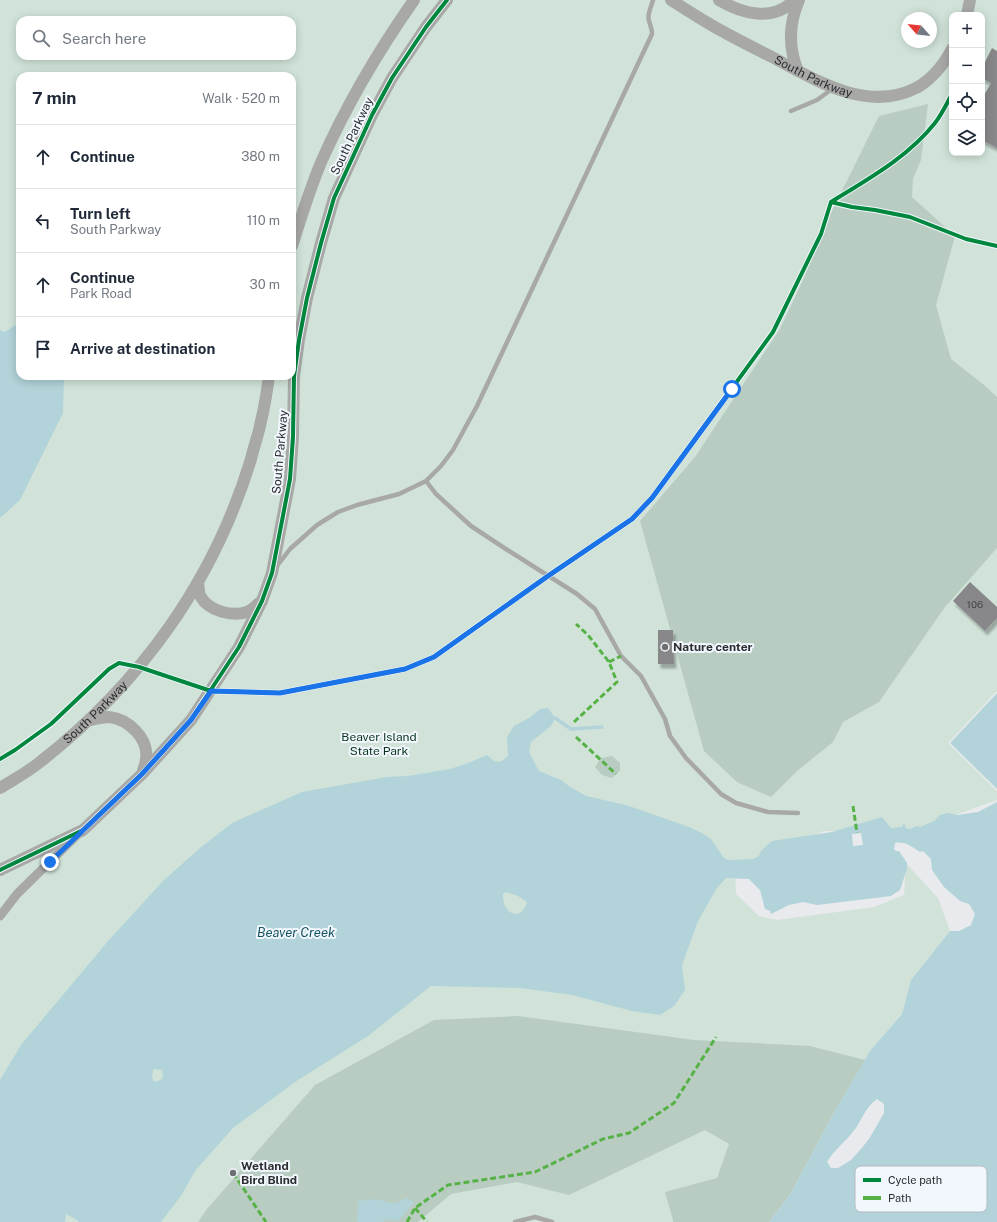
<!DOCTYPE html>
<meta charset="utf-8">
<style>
body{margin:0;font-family:"Public Sans",sans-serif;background:#f6f6f7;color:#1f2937}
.controls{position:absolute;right:12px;top:12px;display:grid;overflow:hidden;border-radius:8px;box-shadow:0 2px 10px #0003}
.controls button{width:36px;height:36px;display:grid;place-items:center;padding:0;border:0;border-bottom:1px solid #e0e1e3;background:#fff;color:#1f2937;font:20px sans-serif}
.compass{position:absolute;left:901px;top:12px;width:36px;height:36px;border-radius:50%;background:#fff;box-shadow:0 2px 10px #0003;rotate:297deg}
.stop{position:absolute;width:12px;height:12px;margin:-9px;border:3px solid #1a73e8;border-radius:50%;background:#fff}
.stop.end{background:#1a73e8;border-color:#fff;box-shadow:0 1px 4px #0008}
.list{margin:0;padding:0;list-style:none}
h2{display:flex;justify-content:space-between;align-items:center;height:52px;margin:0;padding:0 16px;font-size:17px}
h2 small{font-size:13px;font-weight:400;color:#747a83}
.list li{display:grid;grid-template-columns:26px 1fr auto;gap:12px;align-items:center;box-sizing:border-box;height:64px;padding:0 16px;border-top:1px solid #e0e1e3}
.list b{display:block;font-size:15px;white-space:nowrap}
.list p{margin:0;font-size:13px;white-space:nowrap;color:#747a83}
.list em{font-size:13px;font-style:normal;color:#747a83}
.icon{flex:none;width:22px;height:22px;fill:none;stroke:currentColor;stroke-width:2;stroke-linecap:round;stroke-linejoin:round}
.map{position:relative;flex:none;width:997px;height:1222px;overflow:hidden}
.search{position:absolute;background:#fff;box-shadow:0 2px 10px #0003;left:16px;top:16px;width:280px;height:44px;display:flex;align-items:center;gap:10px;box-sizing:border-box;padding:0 14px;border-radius:12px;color:#747a83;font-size:15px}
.panel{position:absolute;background:#fff;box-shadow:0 2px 10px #0003;left:16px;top:72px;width:280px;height:308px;border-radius:12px}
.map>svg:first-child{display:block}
.green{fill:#d1e3d9;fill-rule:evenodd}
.forest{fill:#b8ccc1}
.water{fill:#b1d3d9;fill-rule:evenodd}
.pier{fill:#e8eaed}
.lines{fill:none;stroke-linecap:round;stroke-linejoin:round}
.stream{stroke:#b1d3d9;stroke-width:3.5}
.building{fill:#88888a;filter:url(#shadow)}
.service{stroke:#a8a9a6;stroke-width:4.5}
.minor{stroke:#a8a9a6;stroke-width:9}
.tertiary{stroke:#a8a9a6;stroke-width:12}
.quiet{stroke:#56b246;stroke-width:3;stroke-dasharray:6 3;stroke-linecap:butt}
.cycleway-casing{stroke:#f2f7fe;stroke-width:6}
.cycleway{stroke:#00873e;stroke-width:4}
.route{stroke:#1a73e8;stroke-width:5}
.poi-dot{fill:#6d6f72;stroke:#f2f7fe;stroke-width:1.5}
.labels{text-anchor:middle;stroke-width:4;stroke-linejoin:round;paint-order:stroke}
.number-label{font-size:10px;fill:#424446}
.street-label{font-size:12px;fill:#2b2d30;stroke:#f2f7fe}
.poi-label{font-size:12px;font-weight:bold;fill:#2b2d30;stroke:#f2f7fe;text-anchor:start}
.park-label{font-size:12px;fill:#06341d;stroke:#f2f7fe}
.water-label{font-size:13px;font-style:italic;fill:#14545e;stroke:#f2f7fe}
.key{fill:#f2f7fe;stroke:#b6bac0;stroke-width:1}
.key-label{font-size:11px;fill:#2b2d30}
</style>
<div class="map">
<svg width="997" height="1222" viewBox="0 0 997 1222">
<defs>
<filter id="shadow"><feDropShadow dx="2.5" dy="4.5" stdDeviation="1" flood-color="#0004"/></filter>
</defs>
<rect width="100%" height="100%" fill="#e8eaed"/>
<path class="green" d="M0,0h997v800l-95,34 -78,-3 -89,39 1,24 23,22 18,4 97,-13 30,-12 2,-32 32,35 12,33 -39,49 -9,34 -32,37 -101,171h-769zM952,15h30v138h-30zM907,18h24v24h-24zM20,20h272v36h-272zM20,76h272v300h-272z"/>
<path class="forest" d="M928,104l-7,56 -8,19 -1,18 43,39 -19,69 15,54 33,26 13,12v151l-52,59 -66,95 -36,20 -10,20 -36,29 -26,26 -34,-15 -33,-31 -64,-230 55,-64 85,-128 23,-49 27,-65 49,-99z
M612,756l8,7v7l-8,8 -10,-3 -7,-8 6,-9z
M518,1016l176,24 116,6 55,14 -30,51 -45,84 -21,27h-96v-2l-8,-28 52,-14 12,-34 -24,-14 -136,65 -52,-13 -66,12 -33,28h-220l9,-13 108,-124 119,-65z"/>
<path class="water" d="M20,322v54h44l-1,37 -43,87 -20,18v-188l5,2z
M997,693v96l-47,-46z
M548,708l7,10 -4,8 -20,16 -2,10 10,19 22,9 8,6 17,10 40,9 63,22 13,6 9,6 13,19 4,2 25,-1 6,-3 2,-5 11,-10 60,-9 50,-15 9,11 11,-1 2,-4 2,5 4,1 7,-3 3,1 14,-6 6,-6 8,-2 9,2 21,-3 19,-10v420h-228l21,-27 45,-84 35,-60 32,-37 9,-34 39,-49h9l12,-6 4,-11 -6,-10 -9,-3 -16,-14 -12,-17 -1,-11 -8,-8 -3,1c-8,-5 -15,-11 -25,-9l-1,6 2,2h3l8,12v6l-7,21 -9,6 -74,9 -14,-3 -14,3 -18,9 -1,-3 -5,-2 -5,-19 -11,-11 -23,-1 -9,10 -19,33 -16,44 3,25 -11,16 -14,9 -28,-4 -60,-16 -52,-7 -89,-2 -63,50 -73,46 -62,46 -38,43 -14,25 -20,26h-82l-2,-2 -11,-6 -1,8h-65v-142l21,-35 87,-104 55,-60 37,-33 32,-25 70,-31 85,-15 21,-1 42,-7 18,-6 19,-8 7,6 6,1 8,-6 -1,-19 7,-11 15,-8 11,-9zM506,892l12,4 9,6c-5,20 -25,13 -24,-8zM154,1069l8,1 1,7c-8,10 -14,2 -9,-8zM877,1099l7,5v9l-15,26 -8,10 -10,11 -13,8h-7l-4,-6c7,-12 17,-19 25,-29 10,-11 12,-25 25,-34z
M406,1198l8,4 -16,19 -13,-2 -2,3h-26l1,-21 19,-2 18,5z"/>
<path class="pier" d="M997,691v2l-47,50 47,46v2l-49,-48z
M861,833l2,12 -10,1 -1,-12z"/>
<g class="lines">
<path class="stream" d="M555,718l16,11 31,-2"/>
</g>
<path class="building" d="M992,48l5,3v97l-15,-8v-41l9,-16 -9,-5v-10z
M970,582l27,25v11l-12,13 -32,-30z
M658,630h15l1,34h-16z"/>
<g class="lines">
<path class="service" d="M791,111l26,-11 15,-11
M426,481l10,13 35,32 38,25 68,43 18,15 26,47 20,20 24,43 5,17 16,22 35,36 15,9 32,9 30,1
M277,566l13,-17 27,-24 21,-13 19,-7 42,-11 27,-13 15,-15 12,-16 24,-44 175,-372c0,-5 -1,-6 -2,-10 -4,-8 1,-16 3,-24
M515,1222l20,-5 17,5"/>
<path class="minor" d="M0,916l17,-22 59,-58"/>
<g class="tertiary">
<path id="s1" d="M671,0c14,9 28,18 42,26 19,11 39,21 59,31 44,23 96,57 146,30 15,-9 26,-23 34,-38"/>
<path d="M719,0c22,13 54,23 75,0"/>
<path d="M967,15l3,-15"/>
<path d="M798,71c-10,-24 -9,-48 1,-71"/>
<path d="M292,246c9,-28 18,-58 30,-86 25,-56 57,-110 92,-160"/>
<path d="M198,582c1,5 0,11 3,15 8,14 31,20 46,15 5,-2 8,-5 12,-9"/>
<path d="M90,720c6,-1 13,-3 19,-3 19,2 40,21 37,42 0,4 -2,8 -3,12"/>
<path id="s2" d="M0,788c13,-8 28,-16 40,-26 101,-79 174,-181 211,-303 3,-13 8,-26 10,-38 4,-15 6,-30 8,-45"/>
<path d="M0,870l83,-40 59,-56 49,-54 48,-73 23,-46 10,-28 18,-94 3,-42 1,-61 5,-36 8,-42 14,-55 13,-45 38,-83 20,-37 34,-51 21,-27"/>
</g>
<path class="quiet" d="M609,662l12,-6
M574,722l43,-40 -8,-20 -21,-27 -12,-11
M576,737l40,37
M853,806l4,27
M233,1173l33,49
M415,1208l12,14
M407,1222l8,-14 33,-23 87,-13 68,-33 26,-6 45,-30 42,-66"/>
<defs>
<path id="cycleway" d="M831,202c37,-23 76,-44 104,-79 7,-9 12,-20 17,-29
M0,759l15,-9 36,-26 58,-55 10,-6 20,4 72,24 69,2 125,-24 29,-12 114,-81 84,-57 20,-21 121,-166 48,-98 10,-32 21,5 23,3 35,7 56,22 31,7
M0,870l83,-40 59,-56 49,-54 48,-73 23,-46 10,-28 18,-94 3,-42 1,-61 5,-36 8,-42 14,-55 13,-45 38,-83 20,-37 34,-51 21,-27"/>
</defs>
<use href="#cycleway" class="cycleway-casing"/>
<use href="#cycleway" class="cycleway"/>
</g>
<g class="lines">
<path class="route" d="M50,862l92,-88 49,-54 20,-29 69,2 125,-24 29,-12 114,-81 84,-57 20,-21 80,-109"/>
</g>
<g class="poi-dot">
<circle cx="665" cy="647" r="4"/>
<circle cx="233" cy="1173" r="4"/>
</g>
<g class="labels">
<g class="number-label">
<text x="975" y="608">106</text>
</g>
<g class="street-label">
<text dy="4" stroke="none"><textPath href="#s1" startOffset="162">South Parkway</textPath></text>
<text transform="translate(352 136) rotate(-65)" y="4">South Parkway</text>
<text transform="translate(280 452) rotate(-85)" y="4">South Parkway</text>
<text dy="4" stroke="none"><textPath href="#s2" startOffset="122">South Parkway</textPath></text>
</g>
<g class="poi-label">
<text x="673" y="651">Nature center</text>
<text x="241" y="1170">Wetland<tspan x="241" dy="14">Bird Blind</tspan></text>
</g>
<g class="park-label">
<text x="379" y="741">Beaver Island<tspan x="379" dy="14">State Park</tspan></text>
</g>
<g class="water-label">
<text x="296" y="937">Beaver Creek</text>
</g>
</g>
<rect x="855" y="1166" width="132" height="46" rx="6" class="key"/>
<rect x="863" y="1178" width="18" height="4" fill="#00873e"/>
<rect x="863" y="1196" width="18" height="4" fill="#56b246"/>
<g class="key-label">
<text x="888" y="1184">Cycle path</text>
<text x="888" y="1202">Path</text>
</g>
</svg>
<div class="controls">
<button>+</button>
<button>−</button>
<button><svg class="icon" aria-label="locate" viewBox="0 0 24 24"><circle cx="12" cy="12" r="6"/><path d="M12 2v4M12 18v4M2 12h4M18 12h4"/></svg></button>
<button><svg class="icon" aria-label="layers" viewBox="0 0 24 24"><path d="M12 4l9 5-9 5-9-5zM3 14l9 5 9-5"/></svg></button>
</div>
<svg class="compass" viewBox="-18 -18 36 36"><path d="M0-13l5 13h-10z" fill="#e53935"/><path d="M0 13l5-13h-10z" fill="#747a83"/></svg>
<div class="stop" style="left:732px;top:389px"></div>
<div class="stop end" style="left:50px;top:862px"></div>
<div class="search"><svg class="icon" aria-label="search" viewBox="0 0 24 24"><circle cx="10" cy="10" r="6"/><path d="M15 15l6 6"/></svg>Search here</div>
<section class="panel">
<h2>7 min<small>Walk · 520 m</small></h2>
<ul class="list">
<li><svg class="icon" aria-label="ahead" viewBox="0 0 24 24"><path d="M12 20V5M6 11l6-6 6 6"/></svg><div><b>Continue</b></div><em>380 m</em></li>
<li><svg class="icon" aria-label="left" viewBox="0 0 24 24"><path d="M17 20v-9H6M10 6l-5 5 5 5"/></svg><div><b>Turn left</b><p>South Parkway</p></div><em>110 m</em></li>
<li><svg class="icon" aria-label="ahead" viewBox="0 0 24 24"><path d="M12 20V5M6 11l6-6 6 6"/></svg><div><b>Continue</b><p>Park Road</p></div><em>30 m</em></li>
<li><svg class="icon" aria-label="arrive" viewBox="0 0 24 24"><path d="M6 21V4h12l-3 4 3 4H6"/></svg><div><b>Arrive at destination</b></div></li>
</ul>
</section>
</div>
